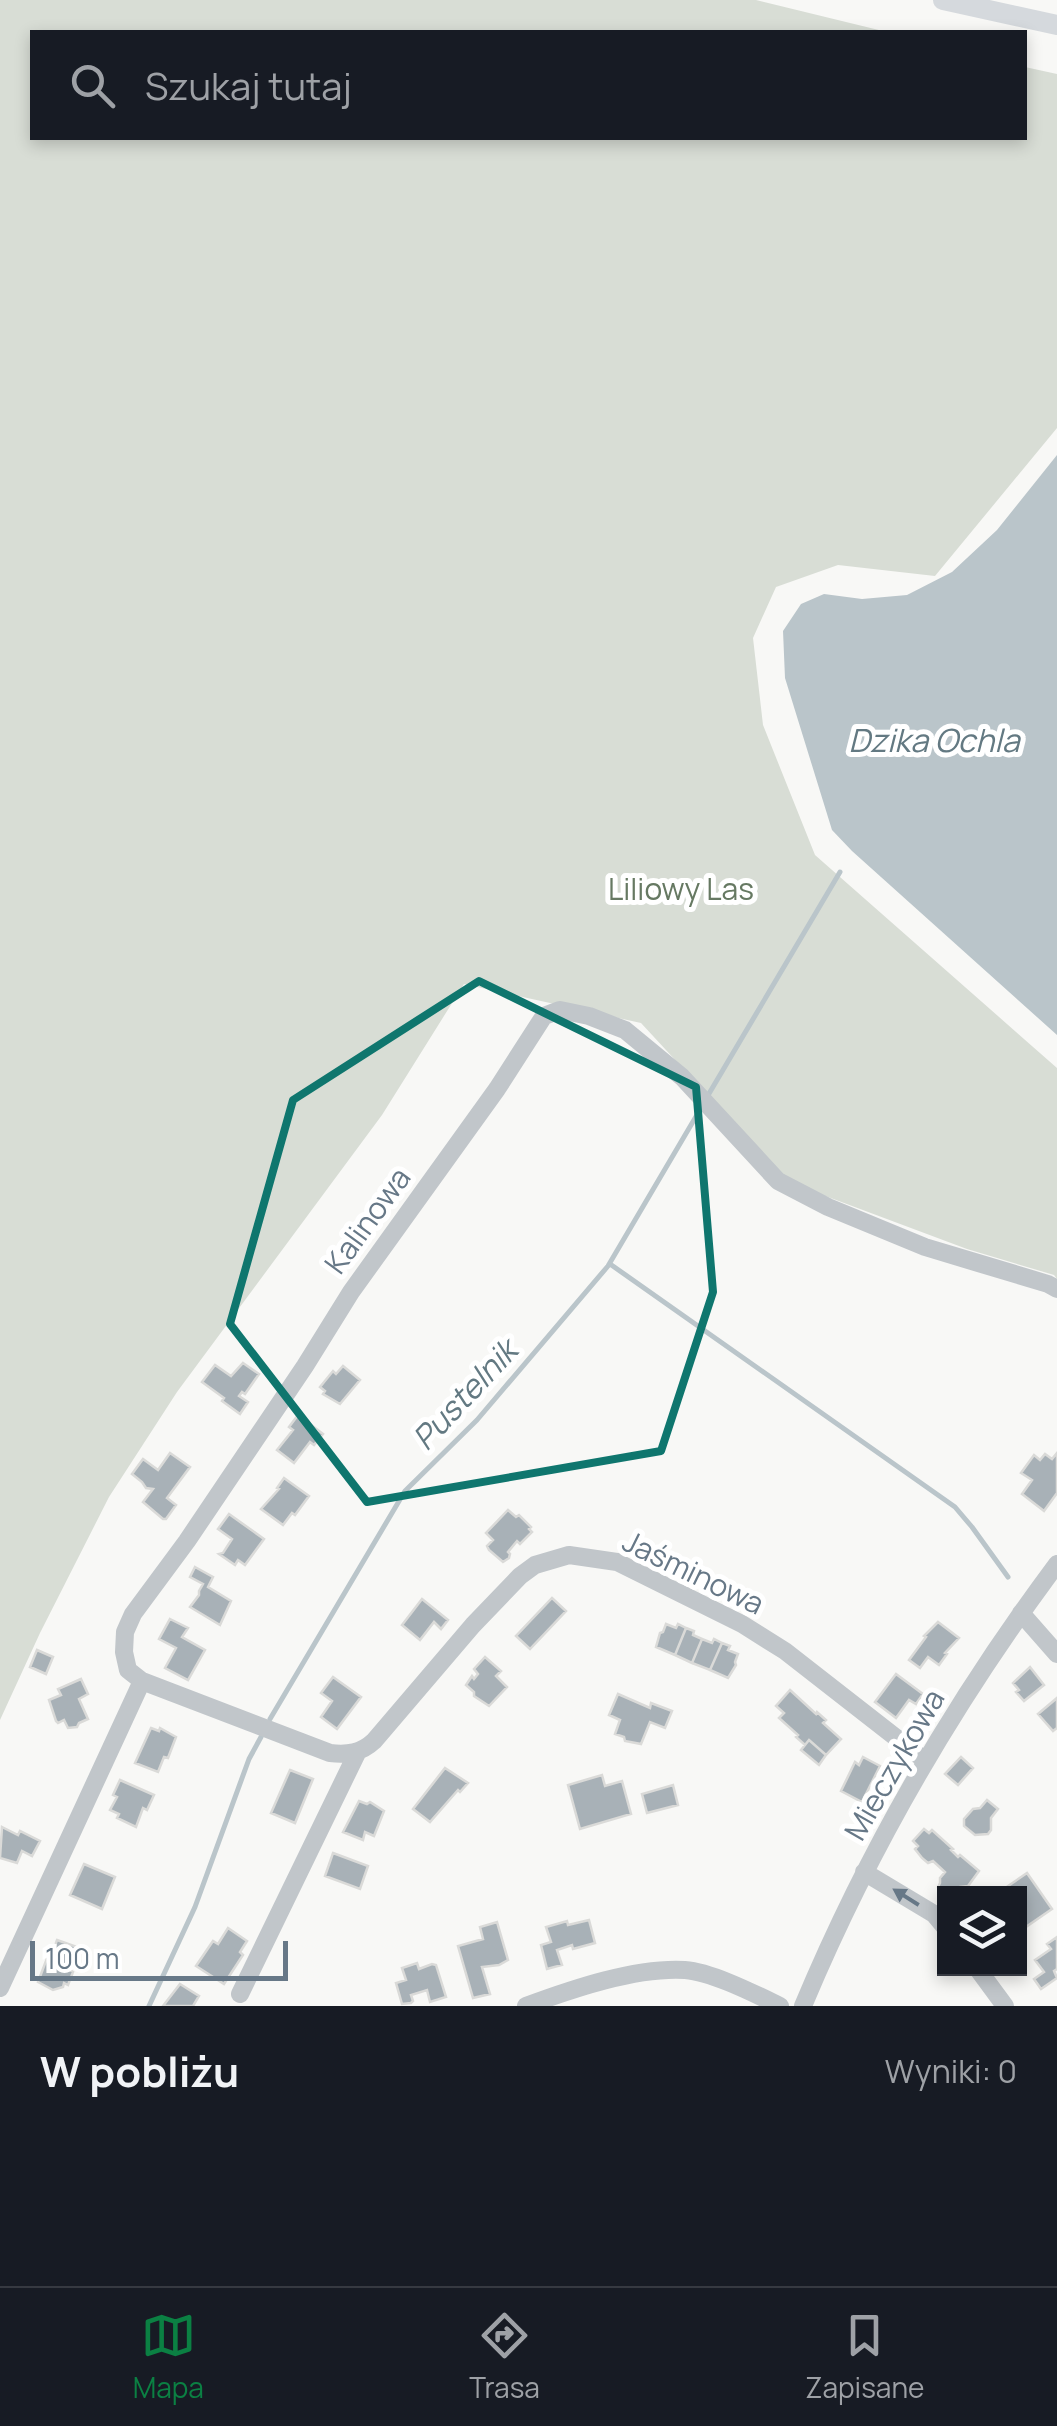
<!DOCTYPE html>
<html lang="pl">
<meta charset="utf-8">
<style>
body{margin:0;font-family:Manrope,sans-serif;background:#242831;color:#f1f3f6}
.controls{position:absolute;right:30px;bottom:30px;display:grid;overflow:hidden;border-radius:0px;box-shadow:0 5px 15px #0003}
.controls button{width:90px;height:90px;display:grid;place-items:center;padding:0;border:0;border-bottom:2px solid #363941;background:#171b24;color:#f1f3f6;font:50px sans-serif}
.scale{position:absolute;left:30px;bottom:25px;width:258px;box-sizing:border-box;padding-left:10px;border:5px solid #677887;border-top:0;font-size:28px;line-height:35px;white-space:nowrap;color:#677887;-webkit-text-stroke:8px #fff;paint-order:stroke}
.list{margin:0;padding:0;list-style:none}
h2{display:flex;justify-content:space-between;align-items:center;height:130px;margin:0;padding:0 40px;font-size:42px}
h2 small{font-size:32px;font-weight:400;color:#9ea1a6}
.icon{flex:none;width:55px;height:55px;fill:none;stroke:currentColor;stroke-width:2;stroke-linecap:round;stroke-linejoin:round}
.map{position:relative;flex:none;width:1057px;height:2006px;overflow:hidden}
.search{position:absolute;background:#171b24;box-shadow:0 5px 15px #0003;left:30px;right:30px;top:30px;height:110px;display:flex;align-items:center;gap:25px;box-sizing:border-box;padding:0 35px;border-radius:0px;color:#9ea1a6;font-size:38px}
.sheet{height:280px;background:#171b24}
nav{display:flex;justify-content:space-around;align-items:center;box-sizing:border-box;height:140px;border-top:2px solid #363941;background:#171b24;font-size:28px;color:#9ea1a6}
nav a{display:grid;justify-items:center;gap:5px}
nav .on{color:#0b8043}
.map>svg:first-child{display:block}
.green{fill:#d8ddd5}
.water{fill:#bac5ca}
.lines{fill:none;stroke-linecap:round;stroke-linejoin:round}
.stream{stroke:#bac5ca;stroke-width:5}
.building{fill:#a8b1b7;stroke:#dadad8;stroke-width:2.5}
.minor{stroke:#c1c6ca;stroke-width:18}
.major{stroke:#d5d9dd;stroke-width:20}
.oneway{fill:#677887}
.marked{fill:none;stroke:#0f766e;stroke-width:8;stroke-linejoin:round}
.labels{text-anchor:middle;stroke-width:10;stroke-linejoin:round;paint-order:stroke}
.park-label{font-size:30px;fill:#667962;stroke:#fff}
.street-label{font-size:30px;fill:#677887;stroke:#fff}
.water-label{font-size:32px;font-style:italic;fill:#637982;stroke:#fff}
</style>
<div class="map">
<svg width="1057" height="2006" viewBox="0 0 1057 2006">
<rect width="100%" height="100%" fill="#f8f8f6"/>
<path class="green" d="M0,0h756l131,32h-855v106h992l1,-71 32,7v354l-122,148 -97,-11 -62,22 -23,51 10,87 52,130 242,213v211l-3,-4 -87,-26 -179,-67 -147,-159 -177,-39 -82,131 -205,277 -68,105 -69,136 -40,87z"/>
<path class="water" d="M1057,455v580l-205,-184 -20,-21 -47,-152 -2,-47 18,-27 23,-10 38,5 45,-4 45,-23 45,-42z"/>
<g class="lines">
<path class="stream" d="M707,1097l133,-225
M610,1264l345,243 17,20 36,50
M270,1719l135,-228 72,-71 131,-154 93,-158
M149,2006l46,-99 54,-148 12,-22"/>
</g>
<path class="building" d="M243,1363l16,11 -14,20 -3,-2 -3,4 9,6 -8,12 -18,-13 2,-3 -22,-16 13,-17 16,11z
M343,1366l17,14 -20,24 -17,-10 2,-3 -5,-4 13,-16 3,3z
M298,1415l25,19 -9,11 -4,-3 -16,21 -17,-13 16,-20 -4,-3z
M170,1453l20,14 -23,31 9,7 -10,14h-3l-20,-17 10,-13 -7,-1 -4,-6 -10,-8 11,-15 15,11z
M1057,1453v40l-13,18 -22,-17 10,-14 -11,-7 13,-18 6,5 5,-6 7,5z
M284,1478l25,18 -14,19 -3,-2 -9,12 -22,-16 18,-20 -2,-1z
M508,1510l8,7 3,-2 12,12 -2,2 3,3 -12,12 -3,-3 -9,11 2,2 -1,4 -6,4 -14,-12 -2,-4 6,-6 -7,-7z
M229,1514l35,25 -19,26 -7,-5 -3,5 -16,-11 4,-1 9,-14 -14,-10z
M195,1567l18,10 -5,10 23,14 -11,24 -30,-18 9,-12v-4l4,-7 -13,-7z
M552,1598l14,13 -36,38 -14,-13z
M422,1599l26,21 -7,9 -7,-7 -14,18 -18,-15z
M170,1619l18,9 -6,9 23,13 -17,30 -23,-12 11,-20 -17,-9z
M938,1622l21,16 -14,15 2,1 -8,11 -11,-8 -8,11 -11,-8 17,-23 -2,-1z
M666,1624l10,4 2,-4 8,4 -11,27 -19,-8 4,-14 3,-1z
M686,1628l8,3 -1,4 9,4 -10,24 -17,-8z
M702,1639l10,4 2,-4 8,4 -12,27 -18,-7z
M722,1643l8,3 -2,4 10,4 -3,8 1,3 -8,13 -18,-8z
M37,1650l16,7 -7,17 -16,-7z
M485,1657l16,14 -5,5 11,11 -18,19 -15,-10v-4l-8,-7 6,-9 2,3 4,-5 -4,-5z
M1030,1667l14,18 -20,16 -8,-9 3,-2 -6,-7z
M896,1674l27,20 -7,10 -7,-4 -13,18 -21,-16z
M333,1677l28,20 -24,32 -16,-12 11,-16 -11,-8z
M81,1679l7,15 -9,5 9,20 -9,4 -2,4 -9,1 -4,-8 -6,3 -2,-2 -7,-21 12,-5 -3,-6z
M790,1690l26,24 1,-2 9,8 -3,3 18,16 -15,16 -17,-15 -4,5 -9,-8 2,-2 -19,-17 5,-5 -8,-7z
M618,1694l32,14 1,-5 21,8 -7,17 -15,-6 -9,22 -16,-3 -1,-4 -9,-3 5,-14 -11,-5z
M1057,1698v30l-4,3 -15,-17z
M151,1728l8,3 1,-3 16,9 -8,21 -4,-1 -6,15 -23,-9z
M809,1740l17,15 -7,10 -18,-15z
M863,1757l17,9 -18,36 -21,-11 14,-29 4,3z
M961,1757l12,11 -15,17 -13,-11z
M445,1768l23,15 -8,9 -2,-2 -28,32 -17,-13z
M290,1770l23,9 -18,44 -24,-10z
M602,1775l3,11 17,-5 9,33 -51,15 -12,-44z
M120,1780l34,15 -7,15 -4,-2 -7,19 -19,-9 2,-4 -9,-4 7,-13 -4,-2z
M673,1785l5,20 -31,8 -5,-19z
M987,1800l11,9 -7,9v12l-3,4 -13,1 -11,-9v-7l9,-10 7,-1z
M359,1801l8,3 3,-2 14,9 -10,25 -9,-4 -2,8 -20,-8z
M2,1827l16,8 2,-4 20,10 -8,15 -10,-5 -5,12 -17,-5z
M924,1829l5,4 3,-3 21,19 -2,1 7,7 2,-2 19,16 -11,15 -8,1 -6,7h-10v2l-4,-4 -2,-5 2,-4v-5l5,-6 -12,-11 -5,2 -6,-5 -7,-9 3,-3 -5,-5z
M333,1853l35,13 -8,23 -35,-13z
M84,1864l31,13 -13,32 -32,-14z
M1027,1873l25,36 -32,22v-37h-7l-5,-8z
M589,1920l6,23 -22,6 -1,-4 -15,5 5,15 -15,4 -6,-24 10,-3 -5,-15 21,-6 1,4z
M497,1922l11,38 -9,5 -17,2 8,27 -17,4 -15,-52 25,-7 -3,-12z
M228,1928l19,13 -7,11 3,3 -19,29 -28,-18 17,-25 5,3z
M1057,1937v32l-3,2 3,7 -16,11 -7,-10 10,-7 -9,-12 16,-11 -4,-5z
M57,1940l20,7 -7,23 3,2 -5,13 -4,-2 -1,4 -10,3 -15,-8 11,-29 3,1z
M417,1963l2,6 13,-5 4,1 10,32 -16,5 -3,-12 -16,5 2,6 -2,2 -9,1 -6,-21 10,-3 -4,-12z
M180,1984l19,12 -6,10h-30z"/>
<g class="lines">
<path class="minor" d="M1021,1613l36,41
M926,1761l-141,-110 -43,-27 -125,-62 -48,-7 -34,10 -15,11 -47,49 -99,116c-13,12 -26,14 -44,12l-188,-72 -14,-11 -4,-18 1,-20 8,-18 54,-73 118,-175 46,-74 146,-203 47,-73 16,-6 29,6 36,14 57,47 96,104 50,26 97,40 123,37 9,5
M864,1872l70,42 10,12
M977,1968l28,38
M0,1988l142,-307
M240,1994l118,-243
M526,2006c46,-17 110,-39 159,-36 27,2 70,24 95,36
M803,2006c66,-158 152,-305 254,-442"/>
<path class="major" d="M943,0l114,25"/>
</g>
<defs><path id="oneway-solid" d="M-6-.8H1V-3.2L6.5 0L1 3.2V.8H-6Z" transform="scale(2.5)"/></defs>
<use class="oneway" href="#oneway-solid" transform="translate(906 1897) rotate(-148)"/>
<path class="marked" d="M479,981l217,106 17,205 -52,159 -294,51 -137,-178 63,-224z"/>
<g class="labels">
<g class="park-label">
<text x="681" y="900">Liliowy Las</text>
</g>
<g class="street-label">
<text transform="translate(368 1221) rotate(-54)" y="10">Kalinowa</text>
<text transform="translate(693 1573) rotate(26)" y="10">Jaśminowa</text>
<text transform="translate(895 1765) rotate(-60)" y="10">Mieczykowa</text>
</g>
<g class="water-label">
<text x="934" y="752">Dzika Ochla</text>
<text transform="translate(465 1395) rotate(-47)" y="11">Pustelnik</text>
</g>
</g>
</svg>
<div class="controls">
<button><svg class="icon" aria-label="layers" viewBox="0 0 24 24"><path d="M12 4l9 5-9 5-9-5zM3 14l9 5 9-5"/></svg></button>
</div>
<div class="scale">100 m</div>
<div class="search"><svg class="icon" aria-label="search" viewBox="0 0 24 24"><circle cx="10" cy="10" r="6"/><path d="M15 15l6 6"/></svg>Szukaj tutaj</div>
</div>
<section class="sheet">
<h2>W pobliżu<small>Wyniki: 0</small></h2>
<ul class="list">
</ul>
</section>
<nav>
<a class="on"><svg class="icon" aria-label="map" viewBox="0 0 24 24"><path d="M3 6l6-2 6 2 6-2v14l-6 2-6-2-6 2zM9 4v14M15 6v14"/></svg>Mapa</a>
<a><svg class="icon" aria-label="directions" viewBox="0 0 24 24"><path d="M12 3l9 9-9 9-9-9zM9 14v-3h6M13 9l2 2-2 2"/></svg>Trasa</a>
<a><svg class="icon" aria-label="saved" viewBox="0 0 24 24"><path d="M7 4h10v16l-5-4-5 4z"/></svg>Zapisane</a>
</nav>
